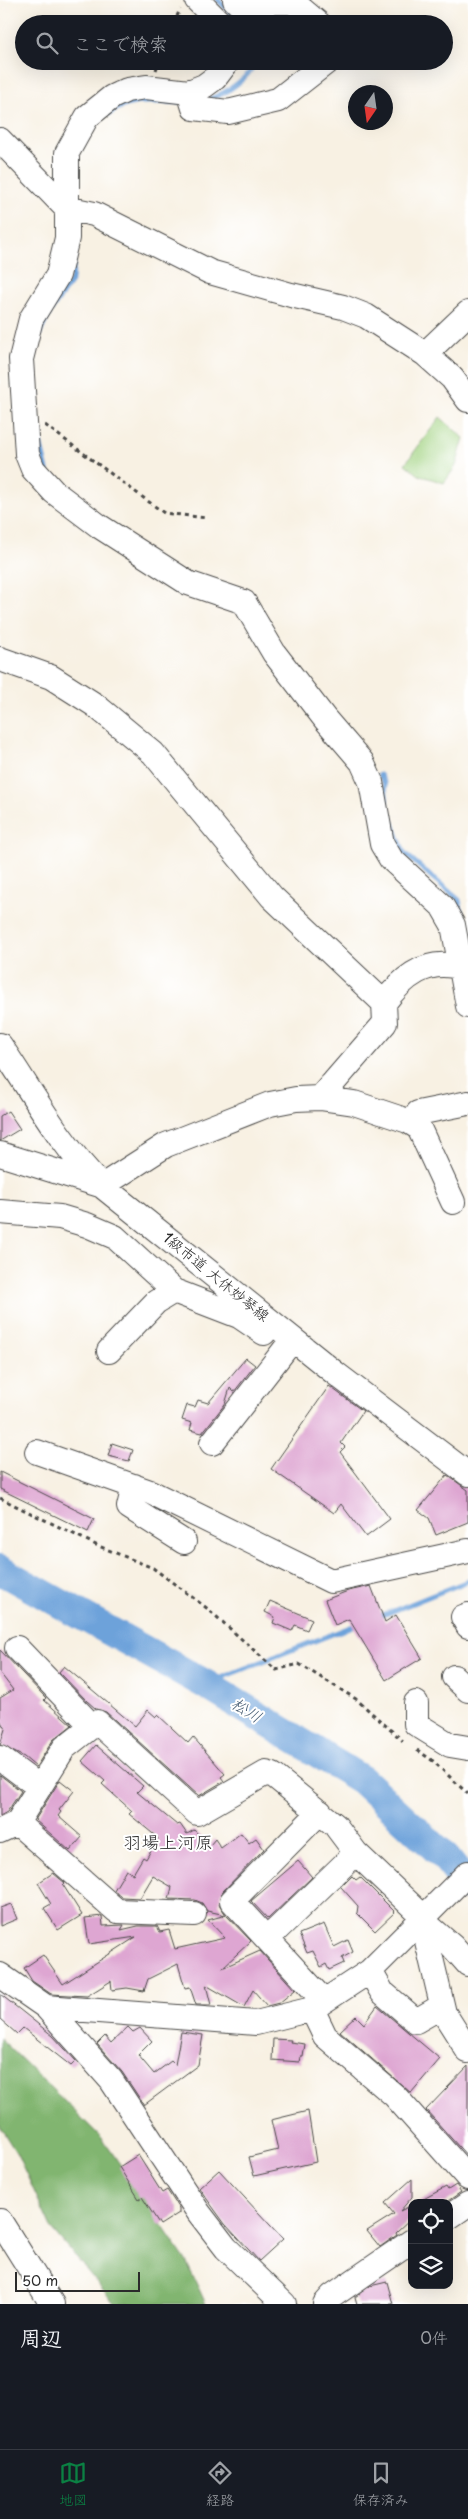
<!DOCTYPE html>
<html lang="ja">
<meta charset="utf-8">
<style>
body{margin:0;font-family:"Playpen Sans","Klee One",sans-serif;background:#242831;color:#f1f3f6}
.controls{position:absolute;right:15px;bottom:15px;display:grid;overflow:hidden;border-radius:10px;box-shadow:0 5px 20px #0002}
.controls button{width:45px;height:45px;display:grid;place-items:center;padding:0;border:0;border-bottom:1px solid #363941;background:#171b24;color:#f1f3f6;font:25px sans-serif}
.compass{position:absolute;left:348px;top:85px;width:45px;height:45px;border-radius:50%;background:#171b24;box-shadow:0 5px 20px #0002;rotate:193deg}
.scale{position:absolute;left:15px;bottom:12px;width:125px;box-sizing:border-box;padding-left:5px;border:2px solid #2b2b2b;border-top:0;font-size:14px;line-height:18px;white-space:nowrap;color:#2b2b2b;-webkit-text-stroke:4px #fff;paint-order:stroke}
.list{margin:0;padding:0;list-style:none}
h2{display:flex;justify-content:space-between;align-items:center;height:65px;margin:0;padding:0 20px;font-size:21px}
h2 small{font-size:16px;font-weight:400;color:#9ea1a6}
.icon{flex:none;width:28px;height:28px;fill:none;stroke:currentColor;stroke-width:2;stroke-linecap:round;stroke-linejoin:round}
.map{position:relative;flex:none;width:468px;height:2304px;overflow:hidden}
.search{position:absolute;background:#171b24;box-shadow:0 5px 20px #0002;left:15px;right:15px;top:15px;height:55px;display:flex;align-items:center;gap:12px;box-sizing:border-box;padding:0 18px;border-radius:28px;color:#9ea1a6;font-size:19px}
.sheet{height:145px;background:#171b24}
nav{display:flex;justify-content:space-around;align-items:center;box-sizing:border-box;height:70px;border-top:1px solid #363941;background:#171b24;font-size:14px;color:#9ea1a6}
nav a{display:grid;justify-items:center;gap:2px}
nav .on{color:#0b8043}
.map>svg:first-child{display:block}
.green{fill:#a2d382;stroke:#667f56}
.forest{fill:#81b570;stroke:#56704e}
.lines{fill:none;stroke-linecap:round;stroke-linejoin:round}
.stream{stroke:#6da2da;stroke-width:5}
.river{stroke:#6da2da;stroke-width:30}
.building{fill:#dea6d2}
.minor-casing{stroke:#4a4947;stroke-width:26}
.path{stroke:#4a4947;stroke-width:3;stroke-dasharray:4 4;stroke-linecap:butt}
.minor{stroke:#fff;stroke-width:24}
.labels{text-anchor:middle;stroke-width:4;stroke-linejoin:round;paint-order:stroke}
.street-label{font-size:15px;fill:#2b2b2b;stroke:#fff}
.water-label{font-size:16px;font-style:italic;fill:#455b71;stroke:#fff}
.quarter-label{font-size:18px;fill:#2b2b2b;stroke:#fff}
</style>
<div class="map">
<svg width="468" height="2304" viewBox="0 0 468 2304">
<rect width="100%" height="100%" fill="#fff"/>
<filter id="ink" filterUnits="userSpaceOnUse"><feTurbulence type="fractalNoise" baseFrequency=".02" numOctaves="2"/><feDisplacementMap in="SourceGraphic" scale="10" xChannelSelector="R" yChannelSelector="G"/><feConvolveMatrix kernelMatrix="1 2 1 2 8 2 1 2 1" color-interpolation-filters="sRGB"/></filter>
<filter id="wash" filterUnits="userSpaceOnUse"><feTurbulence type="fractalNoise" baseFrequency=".0096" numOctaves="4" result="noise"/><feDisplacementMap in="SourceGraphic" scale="20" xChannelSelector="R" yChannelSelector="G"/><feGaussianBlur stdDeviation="1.12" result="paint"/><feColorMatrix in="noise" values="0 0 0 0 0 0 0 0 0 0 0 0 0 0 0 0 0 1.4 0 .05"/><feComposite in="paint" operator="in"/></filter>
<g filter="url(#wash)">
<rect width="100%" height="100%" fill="#f8f1e3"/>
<path class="green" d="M440,417l24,21 -8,28 -12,17 -25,-8 -14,-11z"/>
<path class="forest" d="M0,2038l102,100 83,121 21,45h-91l-64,-76 -34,-74 -17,-27z"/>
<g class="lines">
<path class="stream" d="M218,0l24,24
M204,100c16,-2 47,-22 51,-39
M109,114c22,-17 44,-11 69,-12
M37,339l13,-27 22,-32 2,-25
M38,434l9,36
M380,775l5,9 2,24 17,45 55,47 5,24
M378,1617l90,-36
M205,1684l153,-60"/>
<path class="river" d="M0,1570l205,114 157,96 82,76 24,30"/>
</g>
<g id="blocks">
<path class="building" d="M8,1111l12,18 -20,12v-25z
M246,1358l9,7 -21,27 -4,-4 -5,16 -23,29 -12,-3 2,-7 -10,-3 5,-15 8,2 3,-7 10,3z
M329,1386l34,25 -22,32 4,4 -5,5 50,67 -24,18 -25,-33 -7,9 -63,-44z
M112,1443l21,7 -4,11 -21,-5z
M0,1472l94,47 -6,13 -88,-43z
M447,1475l21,15v32l-32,13 -7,-17 -11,-8z
M371,1586l14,36 11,-7 26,43 -36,22 -37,-61 -14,6 -10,-25 23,-9z
M270,1601l42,18 -5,11 -12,-5 -3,6 -19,-8 2,-6 -10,-5z
M0,1650l46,48 -2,2 28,25 -19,15 -17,27 -12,-10 -24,-12 5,-16 -5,-9v-22l13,-8 -13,-17z
M64,1666l71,60 13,-16 8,7 2,-2 30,28 5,-6 32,37 -4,3 3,4 -25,15 -93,-84 -10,-3 -10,-9 -27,-28z
M96,1745l47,41 -6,6 40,33 3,-1 7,10 7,-4 16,15 5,-6 6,9 20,-15 8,10 7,-5 8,11 -42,43 -3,12 7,11 -19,-4 -5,-8 -7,-3 -26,-1 3,-12 -19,-11 -13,22 -18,-1 -8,-7 12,-20 7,4 10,-17 3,2 12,-21 -29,-24 3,-3 -30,-27 3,-3 -23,-20z
M0,1775l21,16 -14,21 -7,4z
M60,1780l14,11 -15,19 2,2 -3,4 24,21 -12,14 -35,-31z
M298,1861l14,16 -44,42 -17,-18z
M53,1873l12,10 -2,2 19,30 -24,15 -14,-22 7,-4 -13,-21z
M352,1876l4,4 4,-3 35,35 -20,19 -18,-18 1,-7 -17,-19z
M11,1904l6,15 -17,7v-18z
M226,1915l25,26 -29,27 38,-17 35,39 -16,13 -12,3 -14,-16 -9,17 -38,-22 5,20h-15l-6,-18 -5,1 -7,-24 -30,15 -4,12 -17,-3 -15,2 -1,-9 -24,15 -36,-2 -19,-13 -8,-13 19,-13 20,29 73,-47 -47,7 -4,-26 17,-2 1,10 21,-1 -3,5 17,-4h19l3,6 9,-2 6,19 50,-11 -17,-18z
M324,1924l10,23 14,-7 5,12 -11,6 2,5 -15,7 -3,-6 -5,3 -8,-16 -6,2 -8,-19z
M0,1994l53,42 23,25 -5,5 -48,-38 -6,6 -17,-15z
M377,2006l63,53 -29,34 -71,-62 16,-15 8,8z
M128,2027l5,5 7,-4 12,13 -14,14 16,19 17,-13 4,4 6,-33 22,3 -5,30 -54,40 -22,-33 -25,-28 8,-8 6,7z
M273,2039l18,1 -1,2 15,2 -2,13h-2l-1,5 -28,-2z
M468,2066v91l-42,-47z
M308,2111l8,51 -62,14 -5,-19 29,-7 -7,-30z
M138,2155l24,38 5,-3 12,18v5l-19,12 -18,-28 -3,2 -20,-32z
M219,2170l64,69 -24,22 -34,-37 -26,-36z
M412,2179v18l-12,14 12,-6v13l-16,15 1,2 -17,12 -13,-16 27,-17 -9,-11z
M456,2185l5,7 -16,11h-29l30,-16 2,3z
M387,2282l6,22h-36l-2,-7 15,-11z"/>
</g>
</g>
<g filter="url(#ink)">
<use href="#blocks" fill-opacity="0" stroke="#4a4947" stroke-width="1"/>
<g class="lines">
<defs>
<path id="minor" d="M197,0l24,24
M235,0l3,3 55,-1 26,22
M228,61l-13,17 -11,8 -15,6 -43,-5 -19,3 -15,7 -25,20 -20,36v85l-9,37 -27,44 -10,40 6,95 6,15 21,23 45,34 89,57 56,19 30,51 51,66 37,43 9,20 11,62 9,15 51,47 11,19 15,81
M189,92l5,16 34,4 50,-12 50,-39
M0,140l66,68 28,6 116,58 81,23 52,12 23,9 59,38 27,24 16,22
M425,354l43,-41
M0,659l51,18 44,28 58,48 119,144 112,106 1,20 -65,75
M384,1003c19,-26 44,-46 77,-35
M0,1045c32,47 61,101 102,141l233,187 133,101
M413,1124l5,-11 50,-10
M0,1154l100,31
M102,1186l64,-41 104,-41 26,-5 24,-1 34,5 54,18 11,7 34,74
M0,1212l60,5 27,8 28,12 59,54 65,25 25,17
M109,1351l47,-49 18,-11
M212,1443l74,-95
M37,1452l113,40 181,89 137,-30
M134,1486l-5,21 55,35
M468,1615l-5,2 5,9
M17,1648l75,78
M454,1677l14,13
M416,1703v21l34,21 18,3
M0,1758l39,29
M320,1812l-88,89 92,100
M17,1823l100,88 77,3
M0,1831l17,-8 47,-75 33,-26 100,91 69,-40 7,2 62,50 21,28 60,57 6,10 22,93 24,38
M422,1920l30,26 16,18
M267,1939l89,-86
M370,1971l12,21 34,29 26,-15
M0,1975l46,32 65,73 88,133 27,35 58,56
M46,2007l210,16 56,-14 58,-38 98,-98
M312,2009l13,27 70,60 73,82
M449,2217l19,-13
M0,2221l52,83
M325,2304l7,-8 80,-55"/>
</defs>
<use href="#minor" class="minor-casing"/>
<path class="path" d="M174,24l6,-15
M156,70l3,-9
M45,425l119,88 43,5
M0,1498l96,47 57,23 55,41 68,61 23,-6 57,35 47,42
M417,1750l16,11 35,33"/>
<use href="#minor" class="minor"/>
</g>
</g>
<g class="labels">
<g class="street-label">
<text transform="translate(216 1277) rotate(39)" y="5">1級市道 大休妙琴線</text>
</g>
<g class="water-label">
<text transform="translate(247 1710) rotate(32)" y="6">松川</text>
</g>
<g class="quarter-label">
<text x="168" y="1849">羽場上河原</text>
</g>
</g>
</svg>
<div class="controls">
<button><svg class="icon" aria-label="locate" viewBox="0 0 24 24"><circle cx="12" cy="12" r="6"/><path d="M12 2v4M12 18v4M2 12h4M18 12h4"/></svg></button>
<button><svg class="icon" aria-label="layers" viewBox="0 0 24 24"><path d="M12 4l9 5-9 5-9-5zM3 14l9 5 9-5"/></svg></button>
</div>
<svg class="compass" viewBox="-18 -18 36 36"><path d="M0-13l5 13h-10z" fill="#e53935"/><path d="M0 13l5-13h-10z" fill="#9ea1a6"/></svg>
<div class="scale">50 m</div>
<div class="search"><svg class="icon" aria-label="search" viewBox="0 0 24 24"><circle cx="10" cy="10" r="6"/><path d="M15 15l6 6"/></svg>ここで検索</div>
</div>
<section class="sheet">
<h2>周辺<small>0件</small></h2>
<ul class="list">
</ul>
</section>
<nav>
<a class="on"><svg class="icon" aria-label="map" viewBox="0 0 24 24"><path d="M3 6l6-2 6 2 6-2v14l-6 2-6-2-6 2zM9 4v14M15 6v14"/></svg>地図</a>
<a><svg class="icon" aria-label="directions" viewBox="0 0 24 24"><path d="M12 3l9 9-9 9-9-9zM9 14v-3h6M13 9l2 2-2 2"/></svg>経路</a>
<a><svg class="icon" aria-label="saved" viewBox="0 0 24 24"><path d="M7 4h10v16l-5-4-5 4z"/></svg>保存済み</a>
</nav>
